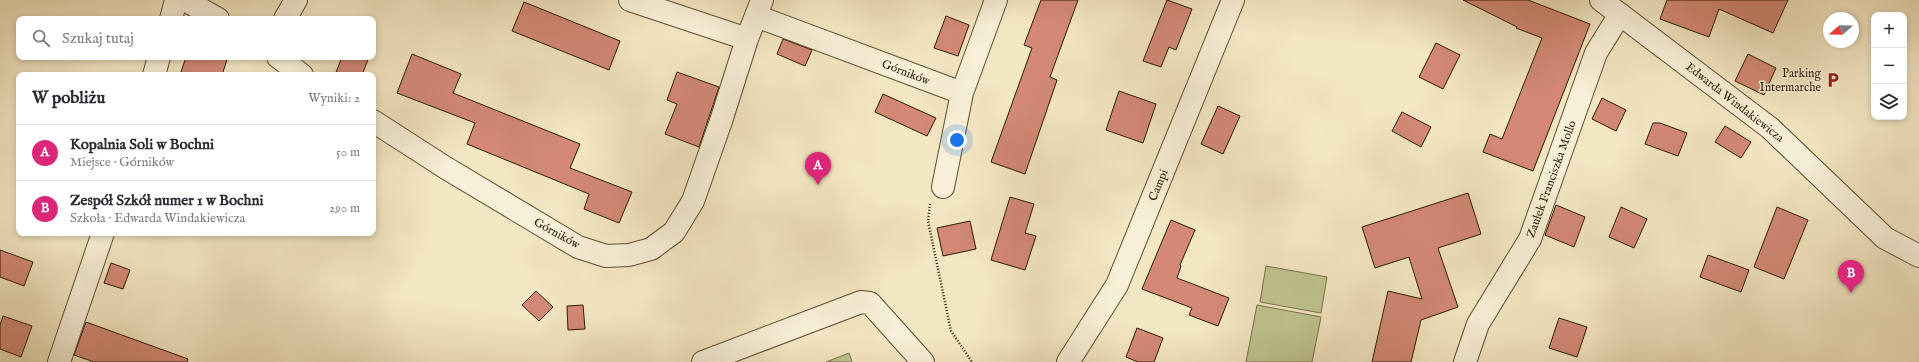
<!DOCTYPE html>
<html lang="pl">
<meta charset="utf-8">
<style>
body{margin:0;font-family:"IM FELL English",serif;background:#f2f2f3;color:#2b2b33}
.controls{position:absolute;right:12px;top:12px;display:grid;overflow:hidden;border-radius:8px;box-shadow:0 2px 6px #0003}
.controls button{width:36px;height:36px;display:grid;place-items:center;padding:0;border:0;border-bottom:1px solid #e1e1e2;background:#fff;color:#2b2b33;font:20px sans-serif}
.compass{position:absolute;left:1823px;top:12px;width:36px;height:36px;border-radius:50%;background:#fff;box-shadow:0 2px 6px #0003;rotate:250deg}
.you{position:absolute;left:957px;top:140px;width:14px;height:14px;margin:-10px;border:3px solid #fff;border-radius:50%;background:#1a73e8;box-shadow:0 0 0 6px #1a73e833}
.badge{display:grid;place-items:center;width:26px;height:26px;border-radius:50%;background:#db2777;color:#fff;font-size:13px;font-weight:700}
.pin{position:absolute;translate:-50% -33px;filter:drop-shadow(0 1px 2px #0008)}
.pin::after{content:'';position:absolute;top:21px;width:14px;height:12px;background:inherit;clip-path:polygon(0 0,100% 0,50% 100%)}
.list{margin:0;padding:0;list-style:none}
h2{display:flex;justify-content:space-between;align-items:center;height:52px;margin:0;padding:0 16px;font-size:17px}
h2 small{font-size:13px;font-weight:400;color:#7c7c81}
.list li{display:grid;grid-template-columns:26px 1fr auto;gap:12px;align-items:center;box-sizing:border-box;height:56px;padding:0 16px;border-top:1px solid #e1e1e2}
.list b{display:block;font-size:15px;white-space:nowrap}
.list p{margin:0;font-size:13px;white-space:nowrap;color:#7c7c81}
.list em{font-size:13px;font-style:normal;color:#7c7c81}
.icon{flex:none;width:22px;height:22px;fill:none;stroke:currentColor;stroke-width:2;stroke-linecap:round;stroke-linejoin:round}
.map{position:relative;flex:none;width:1919px;height:362px;overflow:hidden}
.search{position:absolute;background:#fff;box-shadow:0 2px 6px #0003;left:16px;top:16px;width:360px;height:44px;display:flex;align-items:center;gap:10px;box-sizing:border-box;padding:0 14px;border-radius:8px;color:#7c7c81;font-size:15px}
.panel{position:absolute;background:#fff;box-shadow:0 2px 6px #0003;left:16px;top:72px;width:360px;height:164px;border-radius:8px}
.map>svg:first-child{display:block}
.green{fill:#bfc490;stroke:#76704a}
.building{fill:#d38976;stroke:#2d1b03}
.lines{fill:none;stroke-linecap:round;stroke-linejoin:round}
.minor-casing{stroke:#5e4e33;stroke-width:24}
.path{stroke:#2d1b03;stroke-width:2.5;stroke-dasharray:1 2;stroke-linecap:butt}
.minor{stroke:#f7efd7;stroke-width:22}
.labels{text-anchor:middle;stroke-width:3;stroke-linejoin:round;paint-order:stroke}
.street-label{font-size:12px;fill:#2d1b03;stroke:#f7efd7}
.poi-label{font-size:12px;fill:#2d1b03;stroke:#f7efd7;text-anchor:end}
</style>
<div class="map">
<svg width="1919" height="362" viewBox="0 0 1919 362">
<rect width="100%" height="100%" fill="#f3e6c2"/>
<filter id="stains"><feTurbulence type="fractalNoise" baseFrequency=".005" numOctaves="4"/><feColorMatrix values="0 0 0 0 .2 0 0 0 0 .09 0 0 0 0 .02 0 0 0 .5 -.17"/></filter>
<radialGradient id="worn" r=".72"><stop offset=".6" stop-color="#630" stop-opacity="0"/><stop offset="1" stop-color="#630" stop-opacity=".3"/></radialGradient>
<path class="green" d="M1266,266l61,11 -6,36 -61,-11z
M1257,305l64,12 -9,45h-66z
M849,353l3,8 -2,1h-24z"/>
<path class="building" d="M1041,0h37l-28,77 7,3 -32,94 -34,-12 41,-114 -8,-3z
M1167,0l25,9 -16,41 -7,-3 -8,20 -18,-6z
M1463,0h65l62,24 -57,147 -50,-19 7,-18 12,5 40,-101 -26,-10 1,-1z
M1667,0h121l-15,33 -54,-24 -10,28 -49,-18z
M524,2l96,39 -11,29 -97,-39z
M946,16l23,9 -11,31 -24,-8z
M783,39l29,11 -7,16 -28,-12z
M1436,43l24,12 -17,34 -24,-12z
M412,54l49,20 -8,19 127,51 -10,24 62,24 -13,31 -35,-14 5,-15 -122,-50 8,-21 -78,-30z
M1748,54l28,14 -12,27 -29,-14z
M186,57h42l-6,18h-42z
M342,57h27l-7,18h-27z
M677,72l42,15 -20,60 -34,-13 12,-30 -10,-4z
M1119,91l37,13 -13,39 -37,-13z
M883,94l53,24 -9,18 -52,-24z
M1602,98l24,12 -10,21 -24,-12z
M1218,106l22,10 -17,38 -22,-10z
M1402,112l29,15 -10,20 -29,-16z
M1653,123h7l27,10 -9,23 -33,-12z
M1725,126l26,16 -10,16 -26,-16z
M1468,193l13,41 -43,14 20,59 -37,13 -10,42h-39l16,-71 34,8 -13,-42 -34,11 -13,-41z
M1010,197l24,7 -9,29 11,3 -11,34 -34,-10z
M1556,205l29,12 -11,30 -29,-12z
M1621,207l26,12 -13,29 -25,-11z
M1777,207l31,13 -24,59 -30,-12z
M1171,220l24,10 -15,35 1,1 -4,12 52,20 -11,28 -29,-11 3,-7 -50,-19z
M970,221l6,28 -33,7 -6,-28z
M0,250l33,12 -9,24 -24,-9z
M1708,255l41,15 -8,22 -41,-15z
M111,263l19,7 -7,19 -19,-6z
M536,291l17,16 -14,14 -17,-16z
M583,305l2,24 -17,1 -1,-24z
M3,316l29,10 -11,31 -21,-8v-24z
M1559,318l28,9 -10,30 -28,-9z
M86,322l102,37 -1,3h-93l-20,-7z
M1137,328l26,10 -9,24h-16l-12,-5z"/>
<g class="lines">
<defs>
<path id="minor" d="M185,0l33,19
M630,0l117,39
M1601,0l169,128 115,110 34,18
M756,16l206,77 34,-93
M171,19l5,-19
M285,19l11,-19
M278,57l24,18
M154,75l5,-18
M373,121l73,47 132,79 28,9 23,-1 22,-6 23,-17 19,-31 28,-80 26,-82 15,-39
M943,187l19,-94
M59,362l44,-129
M703,362l158,-60 9,1 53,59
M1068,362l49,-77 116,-285
M1465,362l13,-38 52,-85 66,-186 24,-39"/>
</defs>
<use href="#minor" class="minor-casing"/>
<path class="path" d="M930,204l-2,17 23,110 21,31"/>
<use href="#minor" class="minor"/>
</g>
<defs>
<symbol id="parking-bare" viewBox="-9 -9 18 18"><path d="M-3.5-5.5H1a3.5 3.5 0 0 1 0 7H-1V5.5H-3.5ZM-1-3.4V-.6H.8a1.4 1.4 0 0 0 0-2.8Z" fill="#8f2418" stroke="#f7efd7" stroke-width="2.5" paint-order="stroke"/></symbol>
</defs>
<g fill-rule="evenodd">
<use href="#parking-bare" x="1822" y="69" width="22" height="22"/>
</g>
<g class="labels">
<g class="street-label">
<text transform="translate(906 72) rotate(21)" y="4">Górników</text>
<text transform="translate(1735 102) rotate(38)" y="4">Edwarda Windakiewicza</text>
<text transform="translate(1551 179) rotate(-70)" y="4">Zaułek Franciszka Mollo</text>
<text transform="translate(1158 185) rotate(-68)" y="4">Campi</text>
<text transform="translate(557 233) rotate(29)" y="4">Górników</text>
</g>
<g class="poi-label">
<text x="1821" y="77">Parking<tspan x="1821" dy="14">Intermarche</tspan></text>
</g>
</g>
<rect width="100%" height="100%" filter="url(#stains)"/>
<rect width="100%" height="100%" fill="url(#worn)"/>
</svg>
<div class="controls">
<button>+</button>
<button>−</button>
<button><svg class="icon" aria-label="layers" viewBox="0 0 24 24"><path d="M12 4l9 5-9 5-9-5zM3 14l9 5 9-5"/></svg></button>
</div>
<svg class="compass" viewBox="-18 -18 36 36"><path d="M0-13l5 13h-10z" fill="#e53935"/><path d="M0 13l5-13h-10z" fill="#7c7c81"/></svg>
<div class="you"></div>
<div class="pin badge" style="left:818px;top:185px">A</div>
<div class="pin badge" style="left:1851px;top:293px">B</div>
<div class="search"><svg class="icon" aria-label="search" viewBox="0 0 24 24"><circle cx="10" cy="10" r="6"/><path d="M15 15l6 6"/></svg>Szukaj tutaj</div>
<section class="panel">
<h2>W pobliżu<small>Wyniki: 2</small></h2>
<ul class="list">
<li><span class="badge">A</span><div><b>Kopalnia Soli w Bochni</b><p>Miejsce · Górników</p></div><em>50 m</em></li>
<li><span class="badge">B</span><div><b>Zespół Szkół numer 1 w Bochni</b><p>Szkoła · Edwarda Windakiewicza</p></div><em>290 m</em></li>
</ul>
</section>
</div>
